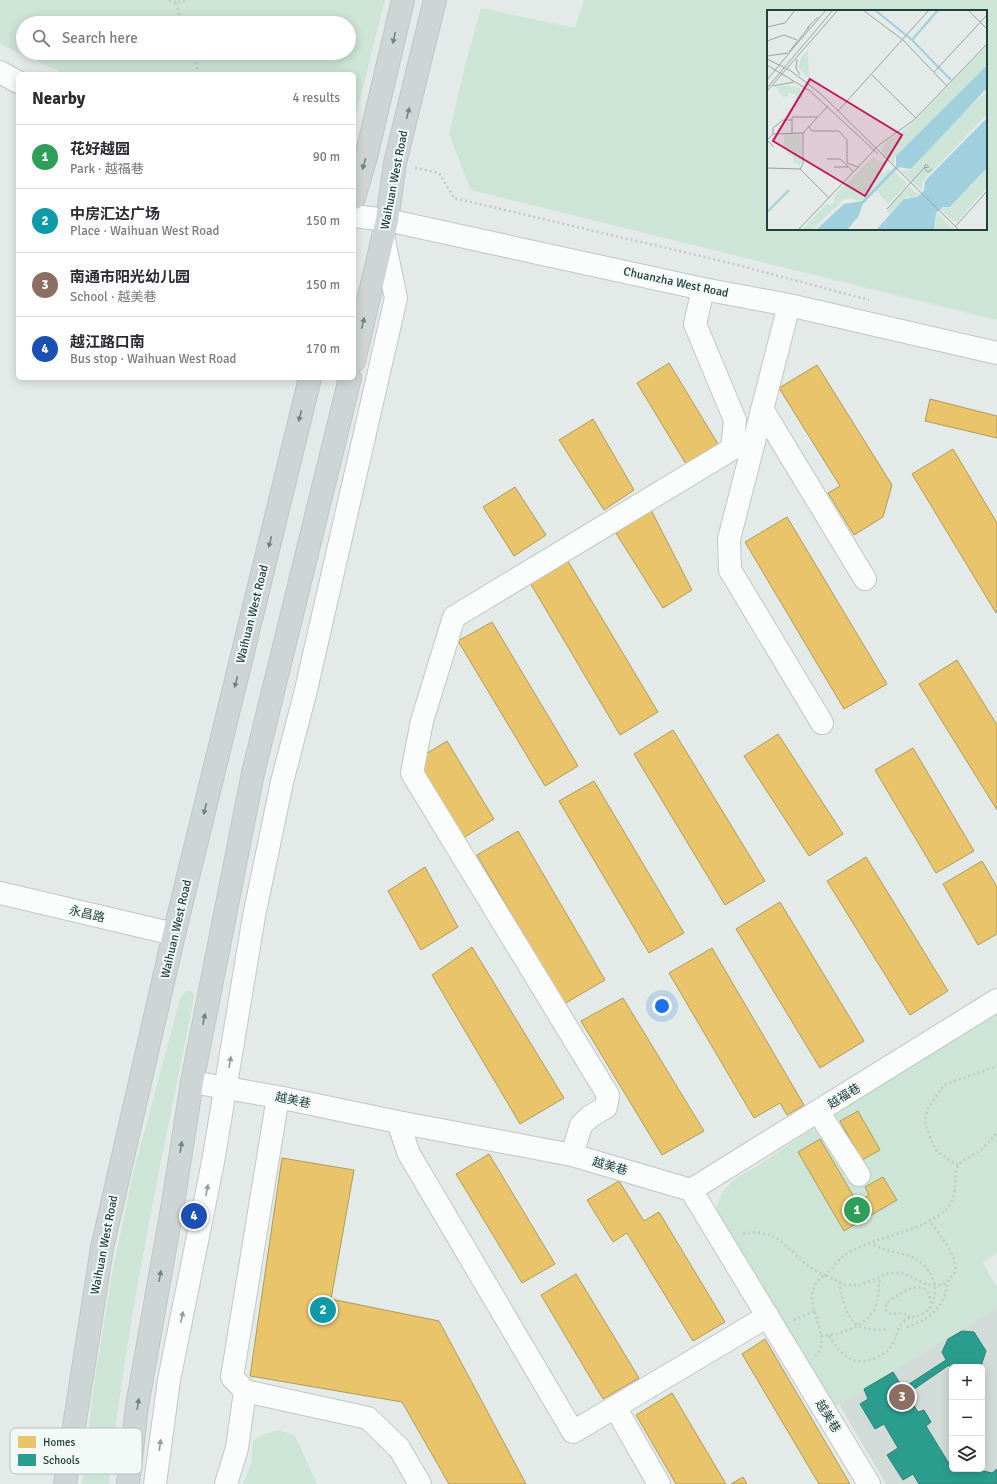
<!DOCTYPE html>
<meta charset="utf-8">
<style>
body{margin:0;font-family:Signika,"Noto Sans SC",sans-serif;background:#f2f2f3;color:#2b2b33}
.controls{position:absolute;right:12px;bottom:12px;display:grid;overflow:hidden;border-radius:6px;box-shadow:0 2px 10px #0003}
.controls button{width:36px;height:36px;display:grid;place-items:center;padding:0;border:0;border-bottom:1px solid #e1e1e2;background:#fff;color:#2b2b33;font:20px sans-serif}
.you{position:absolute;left:662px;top:1006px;width:14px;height:14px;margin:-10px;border:3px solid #fff;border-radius:50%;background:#1a73e8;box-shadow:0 0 0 6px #1a73e833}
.badge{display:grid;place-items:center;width:26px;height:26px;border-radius:50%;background:#2563eb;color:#fff;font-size:13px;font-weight:700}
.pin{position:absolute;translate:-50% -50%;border:2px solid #fff;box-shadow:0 1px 4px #0006}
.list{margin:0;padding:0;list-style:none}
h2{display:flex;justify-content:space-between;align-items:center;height:52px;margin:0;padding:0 16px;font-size:17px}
h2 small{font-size:13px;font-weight:400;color:#7c7c81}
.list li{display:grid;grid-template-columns:26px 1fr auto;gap:12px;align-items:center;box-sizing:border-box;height:64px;padding:0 16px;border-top:1px solid #e1e1e2}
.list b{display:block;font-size:15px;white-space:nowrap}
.list p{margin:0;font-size:13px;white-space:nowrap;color:#7c7c81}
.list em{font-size:13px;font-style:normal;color:#7c7c81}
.icon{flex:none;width:22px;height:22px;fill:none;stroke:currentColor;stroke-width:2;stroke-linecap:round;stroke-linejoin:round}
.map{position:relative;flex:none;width:997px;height:1484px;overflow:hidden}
.search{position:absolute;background:#fff;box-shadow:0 2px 10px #0003;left:16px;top:16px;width:340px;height:44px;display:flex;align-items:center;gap:10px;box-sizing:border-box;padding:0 14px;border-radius:22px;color:#7c7c81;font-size:15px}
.panel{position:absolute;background:#fff;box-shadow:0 2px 10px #0003;left:16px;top:72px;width:340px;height:308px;border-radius:6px}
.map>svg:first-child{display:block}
.built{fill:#d1dcd8;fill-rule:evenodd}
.green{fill:#cce5d6;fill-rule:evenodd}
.homes{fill:#e9c46a;stroke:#ac9c5c}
.schools{fill:#2a9d8f;stroke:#278176}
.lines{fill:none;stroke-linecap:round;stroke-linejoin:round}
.minor-casing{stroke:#c1c7c5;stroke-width:24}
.major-casing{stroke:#bcc7c5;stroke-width:24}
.path{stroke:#c0cac8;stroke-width:2.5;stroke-dasharray:2 3;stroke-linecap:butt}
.minor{stroke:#fbfcfc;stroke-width:22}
.major{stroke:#cdd6d5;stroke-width:22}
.path-bridge{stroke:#c0cac8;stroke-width:2.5;stroke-dasharray:2 3;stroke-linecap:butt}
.oneway{fill:#6d8480}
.oneway2{fill:#8d9e9c}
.labels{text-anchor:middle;stroke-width:4;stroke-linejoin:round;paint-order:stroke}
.street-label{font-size:12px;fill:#1f403b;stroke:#f2f9f7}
.inset-river{fill:none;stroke:#a0cfde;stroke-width:2}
.inset-road{fill:none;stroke:#95a6a3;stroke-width:1}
.view{fill:#c2185b;fill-opacity:0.15;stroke:#c2185b;stroke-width:2}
.inset-edge{fill:none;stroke:#1f403b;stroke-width:2}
.key{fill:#f2f9f7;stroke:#b3c2bf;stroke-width:1}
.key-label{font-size:11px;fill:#1f403b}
</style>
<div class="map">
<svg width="997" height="1484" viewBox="0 0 997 1484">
<rect width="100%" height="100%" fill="#e4eae8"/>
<path class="built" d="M997,1308v176h-111l-47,-80zM952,1367h30v102h-30z"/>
<path class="green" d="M0,0h385l-31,122v-48h-289l-65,-30zM23,23h326v30h-326z
M584,0h413v320l-526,-130 -22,-56 15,-64 17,-62 94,20zM768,11h218v218h-218z
M186,991h5l3,3v4c-32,161 -68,322 -85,486h-27l13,-107 19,-114 20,-93 46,-171z
M997,1012v241l-14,10 14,25v20l-166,101 -115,-197c2,-22 20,-36 38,-44l144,-96z
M279,1430l16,6 22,48h-74l8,-20 2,-23 11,-7z"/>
<path class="homes" d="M669,363l49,81 -32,20 -49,-81z
M817,365l75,120 -9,32 -29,18 -26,-42 12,-7 -61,-98z
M930,399l67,17v22l-72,-17z
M593,419l41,71 -30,20 -45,-70z
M953,449l44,74v89l-1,1 -84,-139z
M515,487l31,48 -32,21 -31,-49z
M650,508l42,82 -29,18 -49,-78z
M787,517l100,167 -43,25 -99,-167z
M566,558l92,154 -38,23 -91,-154z
M492,622l86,144 -33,20 -87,-145z
M957,660l40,65v85l-78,-126z
M673,730l92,151 -40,24 -91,-151z
M778,734l65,100 -34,22 -65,-100z
M447,741l47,78 -31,19 -47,-78z
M913,748l61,103 -38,22 -61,-103z
M594,781l90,152 -35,20 -90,-152z
M518,831l87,149 -41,24 -87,-149z
M866,857l82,134 -38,24 -83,-134z
M982,861l15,26v47l-19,11 -35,-61z
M425,867l33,60 -37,23 -33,-59z
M780,902l84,139 -44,27 -84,-139z
M472,947l92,151 -44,26 -88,-149z
M712,948l92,157 -17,10 -7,-12 -26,15 -85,-145z
M623,998l81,133 -42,24 -81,-134z
M858,1111l22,39 -18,10 -22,-39z
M820,1139l37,63 12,-7 -4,-8 18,-10 14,23 -53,31 -46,-79z
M489,1154l66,110 -33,19 -66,-109z
M282,1158l72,12 -23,129 108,22 87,163h-77l-47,-82 -152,-26z
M619,1181l25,40 15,-9 66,110 -32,19 -66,-108 -14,9 -26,-42z
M576,1274l63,104 -36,21 -62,-104z
M765,1339l85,145h-31l-77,-130z
M672,1393l54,91h-50l-40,-69z
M743,1477l4,7h-16z"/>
<path class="schools" d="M962,1331l12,1 12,19 -5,15 -2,1h-27v3l-3,-5 -42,29 11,18 6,-2 7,12 -5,4 22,36 4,1v6h23l17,4 5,-4v15h-78l-6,-10 -10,6 -16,-25 11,-7 -14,-24 -9,5 -15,-25 8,-5 -4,-10 29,-17 10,16 43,-28 -4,-8 6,-13z"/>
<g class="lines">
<defs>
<path id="minor" d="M0,72l18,10
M354,216l33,4 316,69 86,16 208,48
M789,305l-60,234 1,31 92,153
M762,409l103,170
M0,893l174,41
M192,1082l86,15 120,25 174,33 119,35 178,294
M819,1111l7,13 33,51
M398,1122l11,32 164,278 195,-116
M572,1155l9,-30 10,-9 15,-9 2,-12 -196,-322 10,-52 32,-104 278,-168 3,-29 -40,-96 8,-35
M691,1190l306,-190
M245,1391l-13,-14 46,-280
M615,1407l44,77
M155,1484l14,-104 44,-218 41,-246 28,-134 23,-88 91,-396 -13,-62
M226,1484l11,-36 8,-57 123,27 31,30 21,36"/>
<path id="major" d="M354,198l12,-41 37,-157
M354,361l33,-141 8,-57 40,-163
M65,1484l37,-236 72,-314 136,-556
M128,1484l9,-78 36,-203 19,-121 61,-309 97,-395"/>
</defs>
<use href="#minor" class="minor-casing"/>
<use href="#major" class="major-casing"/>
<path class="path" d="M169,0l7,3 9,-3
M176,3l6,20
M192,53l7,21
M415,168l24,5 15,25 276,65 139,37
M958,1165l-12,-7 -10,-8 -7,-15 -4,-14 2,-11 17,-25 53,-19
M743,1234c36,-8 45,19 71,36 3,2 7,4 11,5 8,-6 12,-15 21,-21 30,-18 69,-20 96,-41 10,-7 13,-18 13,-29 1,-7 -1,-12 3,-18 4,-6 14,-10 20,-14 8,-6 13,-12 19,-20
M840,1282c0,9 2,14 4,22 7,23 20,28 43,25
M910,1317l-7,-4 -12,1 -5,-4v-6c3,-4 8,-6 12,-9 16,-10 32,-14 33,11
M794,1320l20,-9
M907,1327c21,-7 40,-21 40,-45
M821,1336c19,-1 45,-10 54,-28 4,-10 3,-21 5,-31
M815,1356c23,-19 -24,-60 10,-81l20,10h15l29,-12h14l25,12h15c4,-4 10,-8 12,-14 4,-13 -18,-40 -25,-50"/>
<use href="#minor" class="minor"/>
<use href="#major" class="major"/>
<path class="path-bridge" d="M829,1336c12,18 24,32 46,22 6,-3 12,-5 15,-10 6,-7 6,-17 12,-25 6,-7 14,-5 22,-10 12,-7 14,-26 7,-38 -15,-28 -40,-17 -59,-32"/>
</g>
<defs><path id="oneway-solid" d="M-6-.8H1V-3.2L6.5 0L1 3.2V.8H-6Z"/></defs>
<g class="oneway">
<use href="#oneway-solid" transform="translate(394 38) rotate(103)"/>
<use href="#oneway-solid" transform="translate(408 113) rotate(-76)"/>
<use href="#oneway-solid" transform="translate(364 164) rotate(106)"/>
<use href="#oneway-solid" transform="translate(363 323) rotate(-76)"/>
<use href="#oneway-solid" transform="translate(300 416) rotate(104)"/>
<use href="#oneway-solid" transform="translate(270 542) rotate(104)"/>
<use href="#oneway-solid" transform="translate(236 682) rotate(104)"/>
<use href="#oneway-solid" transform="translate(205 809) rotate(104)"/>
<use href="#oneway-solid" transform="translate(204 1019) rotate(-79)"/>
<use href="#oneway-solid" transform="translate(181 1147) rotate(-81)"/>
<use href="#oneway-solid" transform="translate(160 1276) rotate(-80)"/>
<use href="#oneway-solid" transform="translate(138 1404) rotate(-81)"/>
</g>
<g class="oneway2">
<use href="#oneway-solid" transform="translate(230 1062) rotate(-80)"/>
<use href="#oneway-solid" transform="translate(207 1190) rotate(-79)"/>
<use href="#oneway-solid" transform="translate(182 1317) rotate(-78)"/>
<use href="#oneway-solid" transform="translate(160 1445) rotate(-83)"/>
</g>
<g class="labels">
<g class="street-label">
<text transform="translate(394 180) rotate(-79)" y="4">Waihuan West Road</text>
<text transform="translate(676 282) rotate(12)" y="4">Chuanzha West Road</text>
<text transform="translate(252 614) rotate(-76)" y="4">Waihuan West Road</text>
<text transform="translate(87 914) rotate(13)" y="4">永昌路</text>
<text transform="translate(176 929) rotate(-77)" y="4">Waihuan West Road</text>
<text transform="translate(844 1096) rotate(-32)" y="4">越福巷</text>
<text transform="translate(293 1100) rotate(12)" y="4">越美巷</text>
<text transform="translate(610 1166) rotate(16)" y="4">越美巷</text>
<text transform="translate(104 1245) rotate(-79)" y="4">Waihuan West Road</text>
<text transform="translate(828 1416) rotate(59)" y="4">越美巷</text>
</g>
</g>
<g transform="translate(767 10)">
<rect width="220" height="220" fill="#e4eae8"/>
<path d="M220,35v19l-92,93 -1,7 -13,-12 3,-8 28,-20zM41,40l1,29 -11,-12 3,-9zM17,75l16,3 3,11h-5l-3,-5 -7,-1v3l-5,1 -7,-10zM220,81v23l-64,67 -1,9 -21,-19 10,-1 46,-51zM17,124l17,1 1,27 -4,5v-3l-5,-1v-8h-5l-1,-6 -3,-1zM106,147l11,7 -5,5 5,5 4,-5 3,2 -28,29 -5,1 -6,-3 -9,2 -31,30h-10l24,-26h8l1,-9zM220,159v18l-29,34h-5l-13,-12 5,-2 5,1zM125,163h4l11,11 -19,20 -12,-14zM142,177l10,8 -8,3 -4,-2 -18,18 -2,-3 6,-10zM170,202l14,16 -1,2h-15z" fill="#cce5d6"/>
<path d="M220,55v23l-76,81 -12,-2 -5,5 -31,32 -5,13 -11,13h-31l28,-26 18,-3 34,-35v-10zM220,108v50l-37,39h-7l-7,6 -2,17h-58l28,-31 13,-2 7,-6 1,-10z" fill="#a0cfde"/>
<path class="inset-river" d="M108,0l37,30 39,40M145,30l26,-30M0,202l22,-22"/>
<path class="inset-road" d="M96,0l40,30 44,46M201,0l19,19M0,17l18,-4 10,-13M40,18l11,-11M0,31l17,-6 13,5M22,42l20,-25M22,43l37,-43M0,46l21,-3M0,49l24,12 30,23 138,136M30,49l-1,9 4,7M0,55l43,26 68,63M167,62l53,-57M105,65l44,43M0,70l23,-28M6,76l21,-4M0,78l66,-78M0,81l71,-81M71,101l91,-101M42,117l3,4h27l8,9v23l11,4M25,123v-16h25M36,123v31l-3,5 29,29M6,124v-6l10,-8h9M7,137l-7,-7 6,-6 30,-1 25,-27M60,149h13l14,13M67,157h14M0,158l33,1M120,199l37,-41 5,-1 -3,-3 -2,4 4,4 4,-3M189,216l31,-35M31,220l81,-85 35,-25 73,-76"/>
<path class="view" d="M43,69l92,56 -37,61 -92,-55z"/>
<rect width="220" height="220" class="inset-edge"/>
</g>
<rect x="10" y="1428" width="132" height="46" rx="6" class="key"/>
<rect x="18" y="1436" width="18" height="12" fill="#e9c46a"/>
<rect x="18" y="1454" width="18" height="12" fill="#2a9d8f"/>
<g class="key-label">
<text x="43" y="1446">Homes</text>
<text x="43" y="1464">Schools</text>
</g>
</svg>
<div class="controls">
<button>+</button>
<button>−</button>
<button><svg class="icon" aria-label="layers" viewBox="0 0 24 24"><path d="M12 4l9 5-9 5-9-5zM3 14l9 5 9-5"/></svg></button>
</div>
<div class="you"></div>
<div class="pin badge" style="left:857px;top:1210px;background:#2e9e5b">1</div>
<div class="pin badge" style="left:323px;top:1310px;background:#0f9aa8">2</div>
<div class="pin badge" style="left:902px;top:1397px;background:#8d6e63">3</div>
<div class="pin badge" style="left:194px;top:1216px;background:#1a4fb4">4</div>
<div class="search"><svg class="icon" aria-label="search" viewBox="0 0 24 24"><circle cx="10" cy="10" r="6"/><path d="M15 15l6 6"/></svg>Search here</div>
<section class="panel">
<h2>Nearby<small>4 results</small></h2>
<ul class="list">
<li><span class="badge" style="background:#2e9e5b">1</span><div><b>花好越园</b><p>Park · 越福巷</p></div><em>90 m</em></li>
<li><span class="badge" style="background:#0f9aa8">2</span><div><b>中房汇达广场</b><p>Place · Waihuan West Road</p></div><em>150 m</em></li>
<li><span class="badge" style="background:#8d6e63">3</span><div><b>南通市阳光幼儿园</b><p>School · 越美巷</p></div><em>150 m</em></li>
<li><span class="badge" style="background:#1a4fb4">4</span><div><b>越江路口南</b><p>Bus stop · Waihuan West Road</p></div><em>170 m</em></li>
</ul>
</section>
</div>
